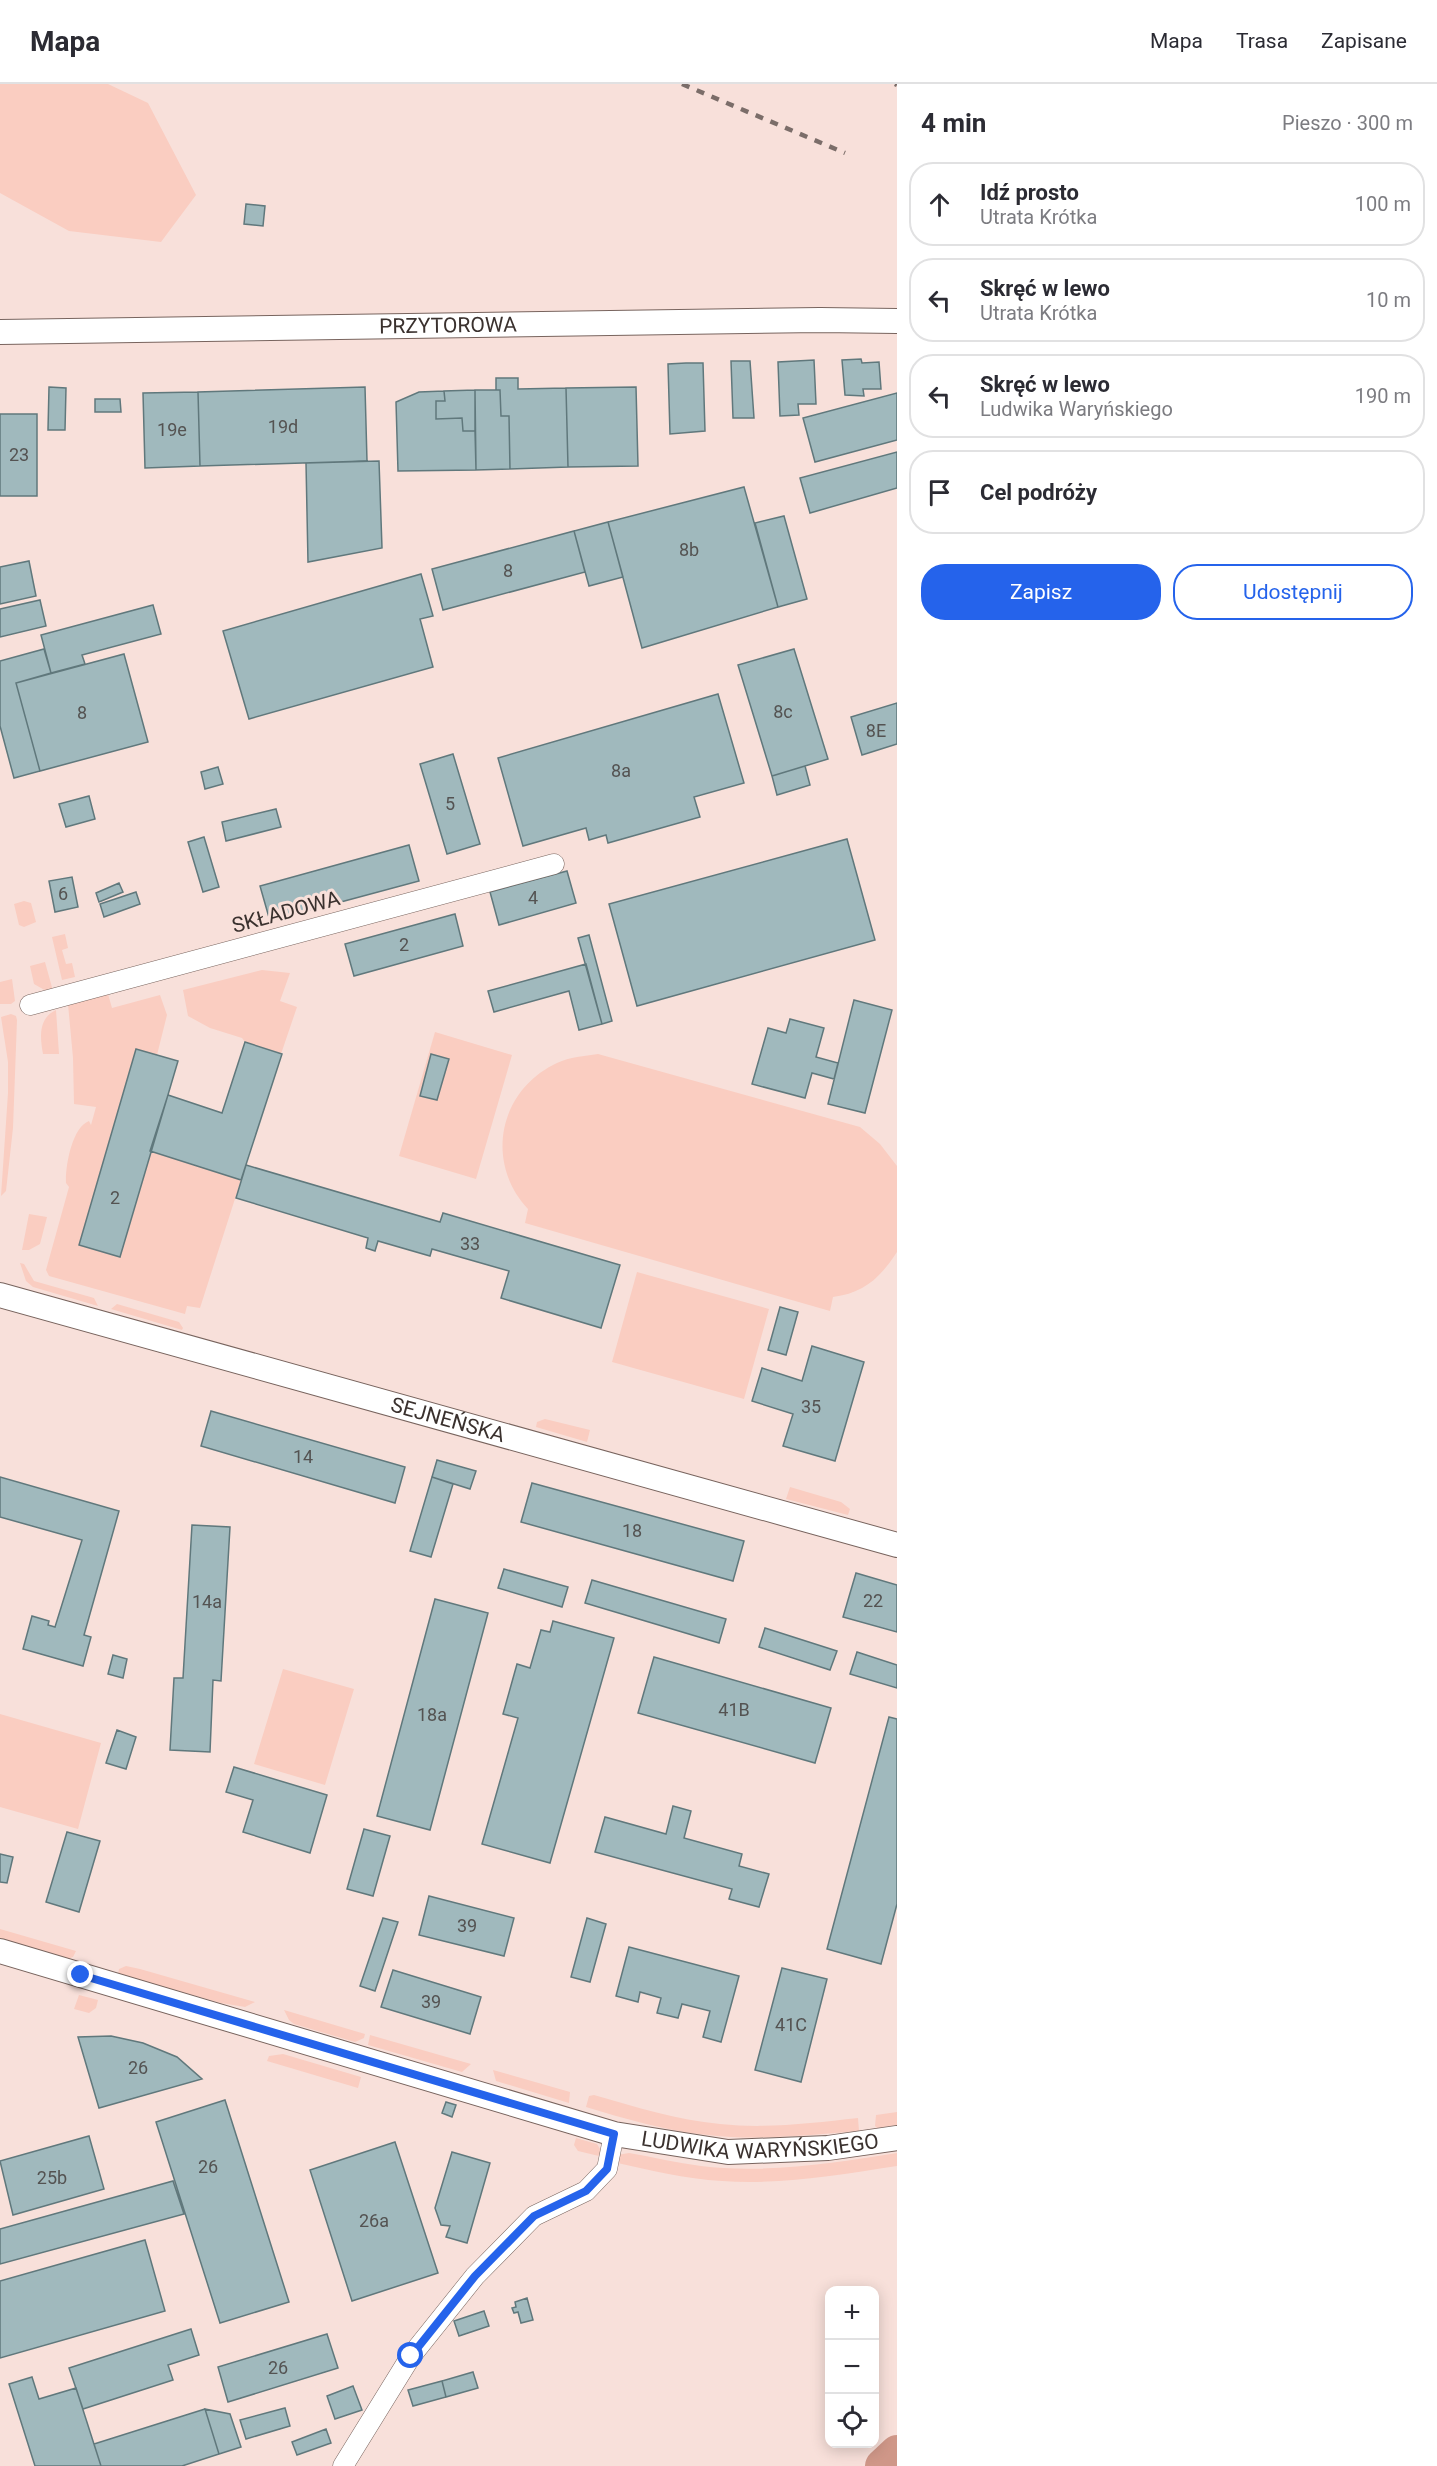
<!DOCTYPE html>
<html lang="pl">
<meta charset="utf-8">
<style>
body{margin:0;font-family:Roboto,sans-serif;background:#f2f2f3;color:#2b2b33}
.controls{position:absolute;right:18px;bottom:18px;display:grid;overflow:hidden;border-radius:12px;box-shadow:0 3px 15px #0003}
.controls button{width:54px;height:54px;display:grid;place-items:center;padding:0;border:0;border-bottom:2px solid #e1e1e2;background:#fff;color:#2b2b33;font:30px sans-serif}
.stop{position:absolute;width:18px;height:18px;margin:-14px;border:4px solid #2563eb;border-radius:50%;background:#fff}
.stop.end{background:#2563eb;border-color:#fff;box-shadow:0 2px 6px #0008}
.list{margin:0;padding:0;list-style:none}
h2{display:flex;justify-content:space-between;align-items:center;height:78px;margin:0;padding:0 24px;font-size:26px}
h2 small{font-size:20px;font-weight:400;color:#7c7c81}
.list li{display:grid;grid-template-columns:39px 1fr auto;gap:18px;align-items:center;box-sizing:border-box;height:84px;margin:0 12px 12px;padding:0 12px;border:2px solid #e1e1e2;border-radius:24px}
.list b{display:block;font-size:22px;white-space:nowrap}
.list p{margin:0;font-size:20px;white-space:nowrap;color:#7c7c81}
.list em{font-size:20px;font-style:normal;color:#7c7c81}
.actions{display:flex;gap:12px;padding:18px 24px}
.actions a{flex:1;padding:14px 0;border:2px solid #2563eb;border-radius:24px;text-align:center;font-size:21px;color:#2563eb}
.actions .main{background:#2563eb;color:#fff}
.icon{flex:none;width:33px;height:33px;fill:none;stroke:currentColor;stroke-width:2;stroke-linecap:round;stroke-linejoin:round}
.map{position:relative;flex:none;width:897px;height:2382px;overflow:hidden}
header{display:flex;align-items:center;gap:36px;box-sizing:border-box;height:84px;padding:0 30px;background:#fff;border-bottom:2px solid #e1e1e2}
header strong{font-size:28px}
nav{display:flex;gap:33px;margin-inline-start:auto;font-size:21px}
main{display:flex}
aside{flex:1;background:#fff}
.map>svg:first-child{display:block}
.green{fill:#facdc1}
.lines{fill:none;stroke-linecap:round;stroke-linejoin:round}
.river{stroke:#cf9788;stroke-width:34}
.building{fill:#a0b9bd;stroke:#60787c;stroke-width:1.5}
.minor-casing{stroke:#78645e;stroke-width:21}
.tertiary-casing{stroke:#78645e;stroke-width:26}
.minor{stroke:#fff;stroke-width:20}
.tertiary{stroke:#fff;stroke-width:24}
.rail{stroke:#7b6d69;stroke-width:4.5;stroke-dasharray:8 8;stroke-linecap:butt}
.route{stroke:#2563eb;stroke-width:8}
.labels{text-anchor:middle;stroke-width:6;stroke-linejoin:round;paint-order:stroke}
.number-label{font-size:18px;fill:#545352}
.street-label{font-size:21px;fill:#3a312e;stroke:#f8e0da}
</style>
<header>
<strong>Mapa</strong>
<nav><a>Mapa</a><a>Trasa</a><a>Zapisane</a></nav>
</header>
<main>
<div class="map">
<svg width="897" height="2382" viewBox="0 0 897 2382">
<rect width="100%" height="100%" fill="#f8e0da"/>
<path class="green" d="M0,0h108l40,19 48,92 -35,47 -92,-11 -69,-38z
M24,817l7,2 5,19 -12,5 -5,-2 -5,-21z
M65,850l3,14 -6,2 4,14 6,-1 3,14 -13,3 -10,-43z
M45,878l8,29 -5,1 -14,-8 -4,-18z
M262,886l28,3 -10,28 17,6 -16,47 -36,-12 -3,-4 -32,-10 -22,-12 -5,-26z
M12,895l3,22 -4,3h-11v-22z
M108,910l4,14 48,-13 7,20 -10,40 -21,-5 -57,195 41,12 30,-106 91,29 -41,128 -13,-2 -2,8 -136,-38 -3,-6 23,-83 -3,-4c-1,-16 6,-56 23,-62l2,4 5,-18 -22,-3 -1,-46 -5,-54z
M56,926l3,44h-16c-3,-16 -5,-36 13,-44z
M11,930l5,2 1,4 -4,108 -7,63 -5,5 7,-103v-31l-7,-45z
M435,948l77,23 -36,124 -77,-23z
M598,970l262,73 20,17 17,22v86c-17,26 -33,41 -64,45l-3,14 -305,-88 3,-14c-44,-47 -29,-119 29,-146 13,-6 27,-7 41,-9z
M29,1130l18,3 -7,27 -11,6h-7z
M20,1179l4,1 10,17 60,17 4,8 -65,-19 -7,-6z
M637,1188l132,37 -25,90 -132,-37z
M117,1220l62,18 4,6 -1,2 -71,-21z
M545,1335l45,11 -3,12 -51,-15 1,-5z
M790,1403l51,15 9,7 -2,6 -62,-16z
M283,1585l71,20 -29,96 -71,-21z
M0,1630l101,29 -23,86 -78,-22z
M0,1845l76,22 -3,6 -5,2 -68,-19z
M126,1882l14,3 115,33 -10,5 -24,-4 -103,-29 1,-5z
M79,1911l19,5 -2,8 -7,5 -15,-4z
M284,1926l81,24 -1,4 -9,4 -61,-18 -5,-4z
M370,1951l101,29 -9,8 -94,-27z
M283,1970l78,23 -3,11 -91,-27 2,-5z
M493,1986l77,22 -1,11 -73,-22z
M594,2011c42,12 83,25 126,29 47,5 92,-1 138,-6l1,13c-50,4 -100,10 -151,4 -42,-4 -82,-16 -122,-28l3,-11z
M897,2028v13l-20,3 -2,-2 1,-11z
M576,2054l21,6 6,10v3l-25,-6 -4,-6z
M629,2069c24,4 48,10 72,13 61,8 136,-3 196,-13v13c-58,9 -116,19 -175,15 -37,-2 -73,-11 -109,-19l4,-7z"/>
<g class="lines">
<path class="river" d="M882,2382l15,-14"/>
</g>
<path class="building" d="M246,120l19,2 -2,20 -19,-2z
M861,275l1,4 17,-1 2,27h-18l1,7 -19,-1 -3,-35z
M814,276l2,44h-18l1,11 -19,1 -2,-54z
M731,277h19l4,57h-21z
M686,279h17l2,68 -35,3 -2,-70z
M496,294h22v11l48,-1 2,79 -58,2 -1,-53h-8l-1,-26h-4z
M49,303l17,1 -1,42h-17z
M365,303l2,74 -167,5 -2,-74z
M636,303l2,79 -70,1 -2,-79z
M475,306v41h-12l-1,-13 -26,1v-18h9l-1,-10z
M475,306h25l1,26h8l1,53 -34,1z
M444,307l1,10h-9v18l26,-1 1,13h12l1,39 -78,1 -2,-69 23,-10z
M198,308l2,74 -55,2 -2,-75z
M897,309v47l-82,22 -12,-44z
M95,315h25l1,13h-26z
M0,330h37v82h-37z
M897,368v36l-87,25 -10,-35z
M379,377l3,87 -74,14 -2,-99z
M744,403l34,120 -136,41 -34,-126z
M784,432l23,83 -29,8 -23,-84z
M608,438l15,55 -34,9 -15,-55z
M574,447l11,41 -142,38 -11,-41z
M29,477l7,35 -36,8v-37z
M421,490l12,42 -13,3 13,48 -184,52 -26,-88z
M40,516l6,26 -46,11v-28z
M153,521l8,29 -79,21 3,9 -34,9 -10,-38z
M44,565l7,24 -35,10 24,88 -26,7 -14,-52v-65z
M794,565l34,110 -56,17 -34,-111z
M124,570l24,88 -108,29 -24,-88z
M718,610l26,89 -50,14 6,20 -92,26 -2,-8 -17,5 -3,-12 -63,18 -25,-88z
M897,619v41l-35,11 -11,-38z
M453,670l27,90 -33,10 -27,-90z
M805,682l5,19 -33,10 -5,-19z
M218,683l5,17 -18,5 -4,-17z
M89,712l6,23 -29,8 -7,-23z
M276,725l5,18 -55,14 -4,-19z
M204,753l15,50 -16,5 -15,-50z
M847,755l28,101 -238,66 -28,-102z
M409,761l10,36 -149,40 -10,-35z
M567,787l9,32 -77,22 -9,-33z
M72,793l6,30 -23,5 -6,-31z
M119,799l4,9 -24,10 -3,-9z
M136,808l4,12 -36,13 -4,-13z
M455,830l8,32 -109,30 -9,-32z
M589,851l23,86 -10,3 -24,-86z
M586,880l16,60 -23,6 -10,-39 -75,21 -6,-21z
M854,916l38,10 -27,103 -37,-9z
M790,935l34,9 -8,29 22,6 -4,16 -22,-6 -7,25 -53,-14 16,-56 18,5z
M245,958l37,12 -41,126 -91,-29 18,-56 54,18z
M136,965l42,12 -58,196 -41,-12z
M431,970l18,5 -12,41 -17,-4z
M246,1081l194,57 3,-9 177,52 -19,63 -100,-30 8,-27 -77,-22 -2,7 -52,-15 -3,10 -9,-3 2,-10 -132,-40z
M780,1223l18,5 -12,43 -18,-5z
M812,1262l52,16 -29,99 -52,-15 10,-32 -41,-13 10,-33 40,13z
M211,1327l194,56 -10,36 -194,-57z
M437,1376l39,11 -6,18 -38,-12z
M0,1393l119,34 -35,124 7,2 -8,29 -60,-17 9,-33 17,5 -1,4 7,2 27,-87 -82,-23z
M432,1393l21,7 -22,73 -21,-6z
M532,1399l212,58 -11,40 -212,-59z
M192,1441l38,2 -9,154 -8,-1 -3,72 -40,-2 4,-72h9z
M504,1485l64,18 -6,20 -64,-19z
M856,1489l41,12v47l-54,-15z
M592,1496l134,39 -7,24 -134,-40z
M435,1515l53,14 -58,217 -53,-14z
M553,1537l61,17 -64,225 -68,-19 36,-126 -15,-4 14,-50 13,4 11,-38 9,2z
M765,1544l72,23 -7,19 -71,-23z
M857,1568l40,13v23l-47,-14z
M113,1571l14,4 -4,19 -15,-4z
M654,1573l177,51 -16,55 -177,-50z
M889,1633l8,2v185l-16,60 -54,-15z
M117,1646l19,7 -10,32 -20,-6z
M234,1683l93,28 -17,58 -67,-21 10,-32 -27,-8z
M673,1722l18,5 -7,27 58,16 -3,12 30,8 -10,33 -30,-8 3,-10 -137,-37 10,-35 61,17z
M364,1745l26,7 -17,60 -26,-7z
M67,1748l33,9 -21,71 -33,-10z
M0,1770l13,3 -6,26 -7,-1z
M429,1812l85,22 -10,38 -85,-21z
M383,1834l15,4 -23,69 -15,-5z
M587,1834l19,6 -16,58 -19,-5z
M629,1863l110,29 -18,66 -18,-5 7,-26 -28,-7 -4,14 -21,-5 4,-15 -21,-6 -2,10 -22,-6z
M782,1884l45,11 -26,103 -46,-12z
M393,1886l88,27 -11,37 -89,-27z
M111,1952l32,7 34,14 25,22 -103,29 -21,-71z
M225,2016l64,202 -69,21 -64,-201z
M446,2018l10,3 -4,12 -10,-4z
M89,2052l15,53 -91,26 -13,-54z
M395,2058l43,131 -86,28 -42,-131z
M452,2068l38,11 -23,80 -21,-6 4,-11 -9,-1 -6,-17z
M173,2097l11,33 -184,50v-35z
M145,2156l20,71 -165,47v-77z
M527,2214l6,22 -12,3 -3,-11 -4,1 -2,-5 4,-1 -1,-5z
M484,2227l5,15 -30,10 -5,-15z
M191,2245l8,26 -31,10 5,15 -90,29 -14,-41z
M327,2250l11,34 -110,34 -10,-35z
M473,2288l5,16 -32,9 -4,-16z
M32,2293l7,22 37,-11 25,78h-66l-26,-82z
M442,2297l4,16 -33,9 -5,-16z
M353,2302l9,24 -27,9 -8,-23z
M285,2324l5,18 -44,13 -6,-19z
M205,2325l14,45 -37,12h-81l-7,-22z
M205,2325l25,5 11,33 -22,7z
M326,2345l5,14 -34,12 -5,-13z"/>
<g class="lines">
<defs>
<path id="minor" d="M30,921l524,-141
M343,2382l68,-110 64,-80 59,-60 52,-25 21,-22 7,-35"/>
<g id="tertiary">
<path id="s1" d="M0,248l820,-12 77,1"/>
<path id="s2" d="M0,1211l897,250"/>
<path id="s3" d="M0,1867l614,183 114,18 100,-4 69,-10"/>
</g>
</defs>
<use href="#minor" class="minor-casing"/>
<use href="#tertiary" class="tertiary-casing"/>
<use href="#minor" class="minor"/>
<use href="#tertiary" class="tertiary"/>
<path class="rail" d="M682,0l163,69
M895,0l2,1"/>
</g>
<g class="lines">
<path class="route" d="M81,1891l533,159 -7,35 -21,22 -52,25 -59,60 -64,80"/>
</g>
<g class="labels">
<g class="number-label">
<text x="283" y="349">19d</text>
<text x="172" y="352">19e</text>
<text x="19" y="377">23</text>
<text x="689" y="472">8b</text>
<text x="508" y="493">8</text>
<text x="783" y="634">8c</text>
<text x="82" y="635">8</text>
<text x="876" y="653">8E</text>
<text x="621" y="693">8a</text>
<text x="450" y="726">5</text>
<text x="63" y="816">6</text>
<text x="533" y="820">4</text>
<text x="404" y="867">2</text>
<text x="115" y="1120">2</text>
<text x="470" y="1166">33</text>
<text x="811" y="1329">35</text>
<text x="303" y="1379">14</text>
<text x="632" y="1453">18</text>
<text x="873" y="1523">22</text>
<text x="207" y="1524">14a</text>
<text x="734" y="1632">41B</text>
<text x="432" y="1637">18a</text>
<text x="467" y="1848">39</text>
<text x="431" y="1924">39</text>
<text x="791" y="1947">41C</text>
<text x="138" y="1990">26</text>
<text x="208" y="2089">26</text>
<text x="52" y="2100">25b</text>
<text x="374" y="2143">26a</text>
<text x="278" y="2290">26</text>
</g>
<g class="street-label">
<text dy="7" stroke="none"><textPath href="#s1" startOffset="448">PRZYTOROWA</textPath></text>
<text transform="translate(286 828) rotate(-15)" y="7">SKŁADOWA</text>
<text dy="7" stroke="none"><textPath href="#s2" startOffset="465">SEJNEŃSKA</textPath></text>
<text dy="7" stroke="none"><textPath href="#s3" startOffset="788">LUDWIKA WARYŃSKIEGO</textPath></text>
</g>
</g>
</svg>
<div class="controls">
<button>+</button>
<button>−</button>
<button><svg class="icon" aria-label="locate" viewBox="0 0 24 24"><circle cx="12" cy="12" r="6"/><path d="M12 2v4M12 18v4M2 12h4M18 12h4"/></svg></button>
</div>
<div class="stop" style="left:411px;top:2272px"></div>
<div class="stop end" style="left:81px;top:1891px"></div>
</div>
<aside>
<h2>4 min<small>Pieszo · 300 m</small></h2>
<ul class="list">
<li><svg class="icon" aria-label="ahead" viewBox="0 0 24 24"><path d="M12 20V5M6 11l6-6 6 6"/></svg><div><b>Idź prosto</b><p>Utrata Krótka</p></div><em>100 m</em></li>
<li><svg class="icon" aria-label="left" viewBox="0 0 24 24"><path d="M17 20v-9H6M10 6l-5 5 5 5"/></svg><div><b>Skręć w lewo</b><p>Utrata Krótka</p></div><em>10 m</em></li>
<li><svg class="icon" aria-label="left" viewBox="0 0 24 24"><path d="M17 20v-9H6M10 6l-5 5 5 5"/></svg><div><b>Skręć w lewo</b><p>Ludwika Waryńskiego</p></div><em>190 m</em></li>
<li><svg class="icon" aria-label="arrive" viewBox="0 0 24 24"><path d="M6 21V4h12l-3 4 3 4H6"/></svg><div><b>Cel podróży</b></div></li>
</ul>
<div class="actions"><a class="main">Zapisz</a><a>Udostępnij</a></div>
</aside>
</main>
